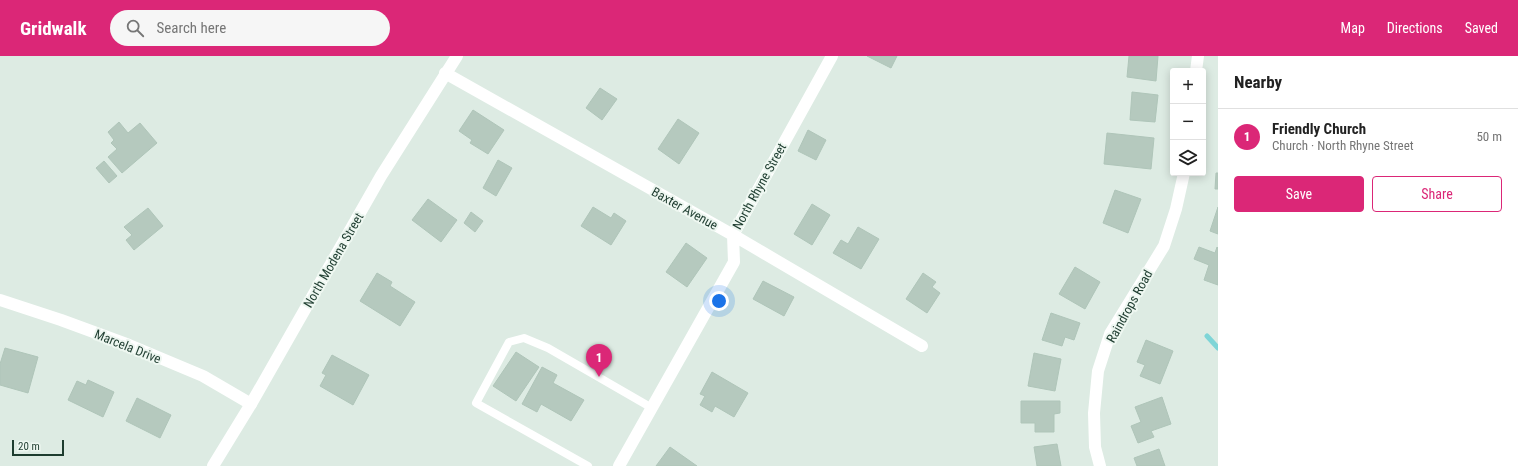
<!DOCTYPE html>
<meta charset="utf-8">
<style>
body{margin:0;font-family:"Roboto Condensed",sans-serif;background:#f6f6f6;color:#222}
.controls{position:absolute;right:12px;top:12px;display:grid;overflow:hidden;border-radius:4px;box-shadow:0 2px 10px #0003}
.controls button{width:36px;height:36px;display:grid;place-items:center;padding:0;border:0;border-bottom:1px solid #e0e0e0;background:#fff;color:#222;font:20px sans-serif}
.scale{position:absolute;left:12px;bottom:10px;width:52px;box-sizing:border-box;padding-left:4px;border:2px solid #1d3c2f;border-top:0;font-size:11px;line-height:14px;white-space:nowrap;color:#1d3c2f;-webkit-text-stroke:3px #eef7f1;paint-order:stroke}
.you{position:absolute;left:719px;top:245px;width:14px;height:14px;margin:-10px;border:3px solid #fff;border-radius:50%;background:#1a73e8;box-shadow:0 0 0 6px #1a73e833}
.badge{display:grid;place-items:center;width:26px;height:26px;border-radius:50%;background:#db2777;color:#fff;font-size:13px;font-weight:700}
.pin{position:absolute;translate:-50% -33px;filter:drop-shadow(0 1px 2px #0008)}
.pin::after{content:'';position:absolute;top:21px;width:14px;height:12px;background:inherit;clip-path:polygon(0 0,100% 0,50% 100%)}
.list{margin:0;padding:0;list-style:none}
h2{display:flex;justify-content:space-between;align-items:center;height:52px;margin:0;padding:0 16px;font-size:17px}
h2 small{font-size:13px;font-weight:400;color:#767676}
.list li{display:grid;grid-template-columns:26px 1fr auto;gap:12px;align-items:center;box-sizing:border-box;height:56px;padding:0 16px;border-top:1px solid #e0e0e0}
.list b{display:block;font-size:15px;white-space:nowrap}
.list p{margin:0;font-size:13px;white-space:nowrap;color:#767676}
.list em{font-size:13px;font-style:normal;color:#767676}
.actions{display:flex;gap:8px;padding:12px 16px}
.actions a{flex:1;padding:9px 0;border:1px solid #db2777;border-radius:4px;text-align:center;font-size:14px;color:#db2777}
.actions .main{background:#db2777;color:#fff}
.icon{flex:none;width:22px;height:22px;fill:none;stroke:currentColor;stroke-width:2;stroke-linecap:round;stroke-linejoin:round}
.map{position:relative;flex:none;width:1218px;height:410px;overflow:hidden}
header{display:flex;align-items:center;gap:24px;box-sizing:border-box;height:56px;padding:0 20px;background:#db2777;color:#fff}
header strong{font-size:19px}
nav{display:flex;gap:22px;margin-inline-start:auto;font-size:14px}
.search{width:280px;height:36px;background:#f6f6f6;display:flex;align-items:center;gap:10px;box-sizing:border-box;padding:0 14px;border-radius:22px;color:#767676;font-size:15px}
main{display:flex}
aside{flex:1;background:#fff}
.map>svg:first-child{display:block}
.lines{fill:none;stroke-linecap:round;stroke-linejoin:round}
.stream{stroke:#7ed5d7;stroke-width:5}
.building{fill:#b5c9be;stroke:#afc5b9}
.service{stroke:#fff;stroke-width:8}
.minor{stroke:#fff;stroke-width:12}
.tertiary{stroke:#fff;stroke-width:12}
.labels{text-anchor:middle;stroke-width:4;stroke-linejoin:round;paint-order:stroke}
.street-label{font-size:13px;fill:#1d3c2f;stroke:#eef7f1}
</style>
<header>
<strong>Gridwalk</strong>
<div class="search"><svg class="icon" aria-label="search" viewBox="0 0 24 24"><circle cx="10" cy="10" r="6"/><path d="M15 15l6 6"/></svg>Search here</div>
<nav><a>Map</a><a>Directions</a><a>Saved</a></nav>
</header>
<main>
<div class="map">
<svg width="1218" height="410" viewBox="0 0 1218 410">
<rect width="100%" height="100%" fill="#ddebe3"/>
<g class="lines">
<path class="stream" d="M1207,280l11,12"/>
</g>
<path class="building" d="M867,0h30l-6,12z
M1129,0h29l-2,25 -29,-4z
M600,32l17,11 -15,21 -16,-12z
M1132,36l26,3 -3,27 -25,-2z
M473,54l31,20 -16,24 -18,-11 2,-3 -13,-9z
M678,63l21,14 -20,31 -21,-15z
M119,66l9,11 12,-10 17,20 -35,30 -14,-16 9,-8 -6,-6 3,-3 -6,-8z
M808,74l18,10 -10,20 -18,-9z
M1107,77l47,5 -3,31 -47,-5z
M498,104l14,8 -16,28 -13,-8z
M104,105l13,15 -8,7 -13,-15z
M1216,117h2v16h-3z
M1115,134l26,9 -13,34 -25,-10z
M428,143l29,21 -16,22 -29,-22z
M812,148l18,11 -18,30 -18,-11z
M593,151l18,11 3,-5 12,8 -15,24 -30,-19z
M1218,151v27l-8,-3z
M148,152l15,18 -29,24 -8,-10 6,-5 -8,-8z
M471,156l12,9 -8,11 -11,-9z
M858,171l21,12 -18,30 -28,-16 8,-13 7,4z
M686,187l21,15 -20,29 -21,-15z
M1199,191l16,6 2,-6 1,1v37l-14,-5 5,-15 -15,-6z
M1075,211l25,15 -15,27 -26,-15z
M377,217l15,9 -2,4 25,16 -15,24 -40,-25z
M923,217l13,9 -4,5 8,6 -13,20 -21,-14z
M763,225l31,16 -10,19 -31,-17z
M1051,257l29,10 -6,17 -9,-3 -3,9 -20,-6z
M1146,284l27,11 -13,33 -20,-8 5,-11 -8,-3z
M5,292l33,9 -10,36 -28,-8v-21z
M516,296l23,15 -23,34 -23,-15z
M1034,297l27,6 -6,32 -27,-5z
M332,299l37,20 -16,30 -33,-19 6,-11 -4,-2z
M542,311l15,8 -4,8 31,17 -13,21 -30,-17 -4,8 -15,-8z
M712,316l36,21 -14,24 -19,-11 -3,6 -12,-7 5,-9 -5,-2z
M88,324l26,12 -11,25 -35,-17 9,-19 9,4z
M1162,341l9,27 -20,7 3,6 -16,6 -7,-17 10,-4 -6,-15z
M137,342l34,17 -11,23 -34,-17z
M1021,345h39v12l-6,1v18h-19v-9h-14z
M1057,388l4,22h-24l-3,-19z
M670,391l27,19h-41z
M1159,393l6,17h-28l-3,-8z"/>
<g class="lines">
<path class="service" d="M588,410l-112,-63 33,-61 15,-4 24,10 104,60"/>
<path class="minor" d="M1196,15l2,-15
M445,17l288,162 189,111
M0,244l61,20 68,25 74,31 48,28
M619,410l115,-204 -1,-27 99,-179
M1100,410l-5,-19 -1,-34 4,-42 12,-37 54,-88 12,-37 8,-36"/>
<path class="tertiary" d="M213,410l38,-62 130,-228 76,-120"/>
</g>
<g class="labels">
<g class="street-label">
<text transform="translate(759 130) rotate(-61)" y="5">North Rhyne Street</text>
<text transform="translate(685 152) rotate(29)" y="5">Baxter Avenue</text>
<text transform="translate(333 204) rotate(-60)" y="5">North Modena Street</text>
<text transform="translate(1129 250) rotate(-61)" y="5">Raindrops Road</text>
<text transform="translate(128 290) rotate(22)" y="5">Marcela Drive</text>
</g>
</g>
</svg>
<div class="controls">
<button>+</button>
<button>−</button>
<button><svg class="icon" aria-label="layers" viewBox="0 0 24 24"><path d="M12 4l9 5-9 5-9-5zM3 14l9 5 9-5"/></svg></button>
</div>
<div class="scale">20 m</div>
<div class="you"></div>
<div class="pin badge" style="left:599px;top:321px">1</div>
</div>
<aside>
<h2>Nearby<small></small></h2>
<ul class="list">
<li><span class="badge">1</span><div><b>Friendly Church</b><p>Church · North Rhyne Street</p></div><em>50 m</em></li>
</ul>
<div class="actions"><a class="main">Save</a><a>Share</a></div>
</aside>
</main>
